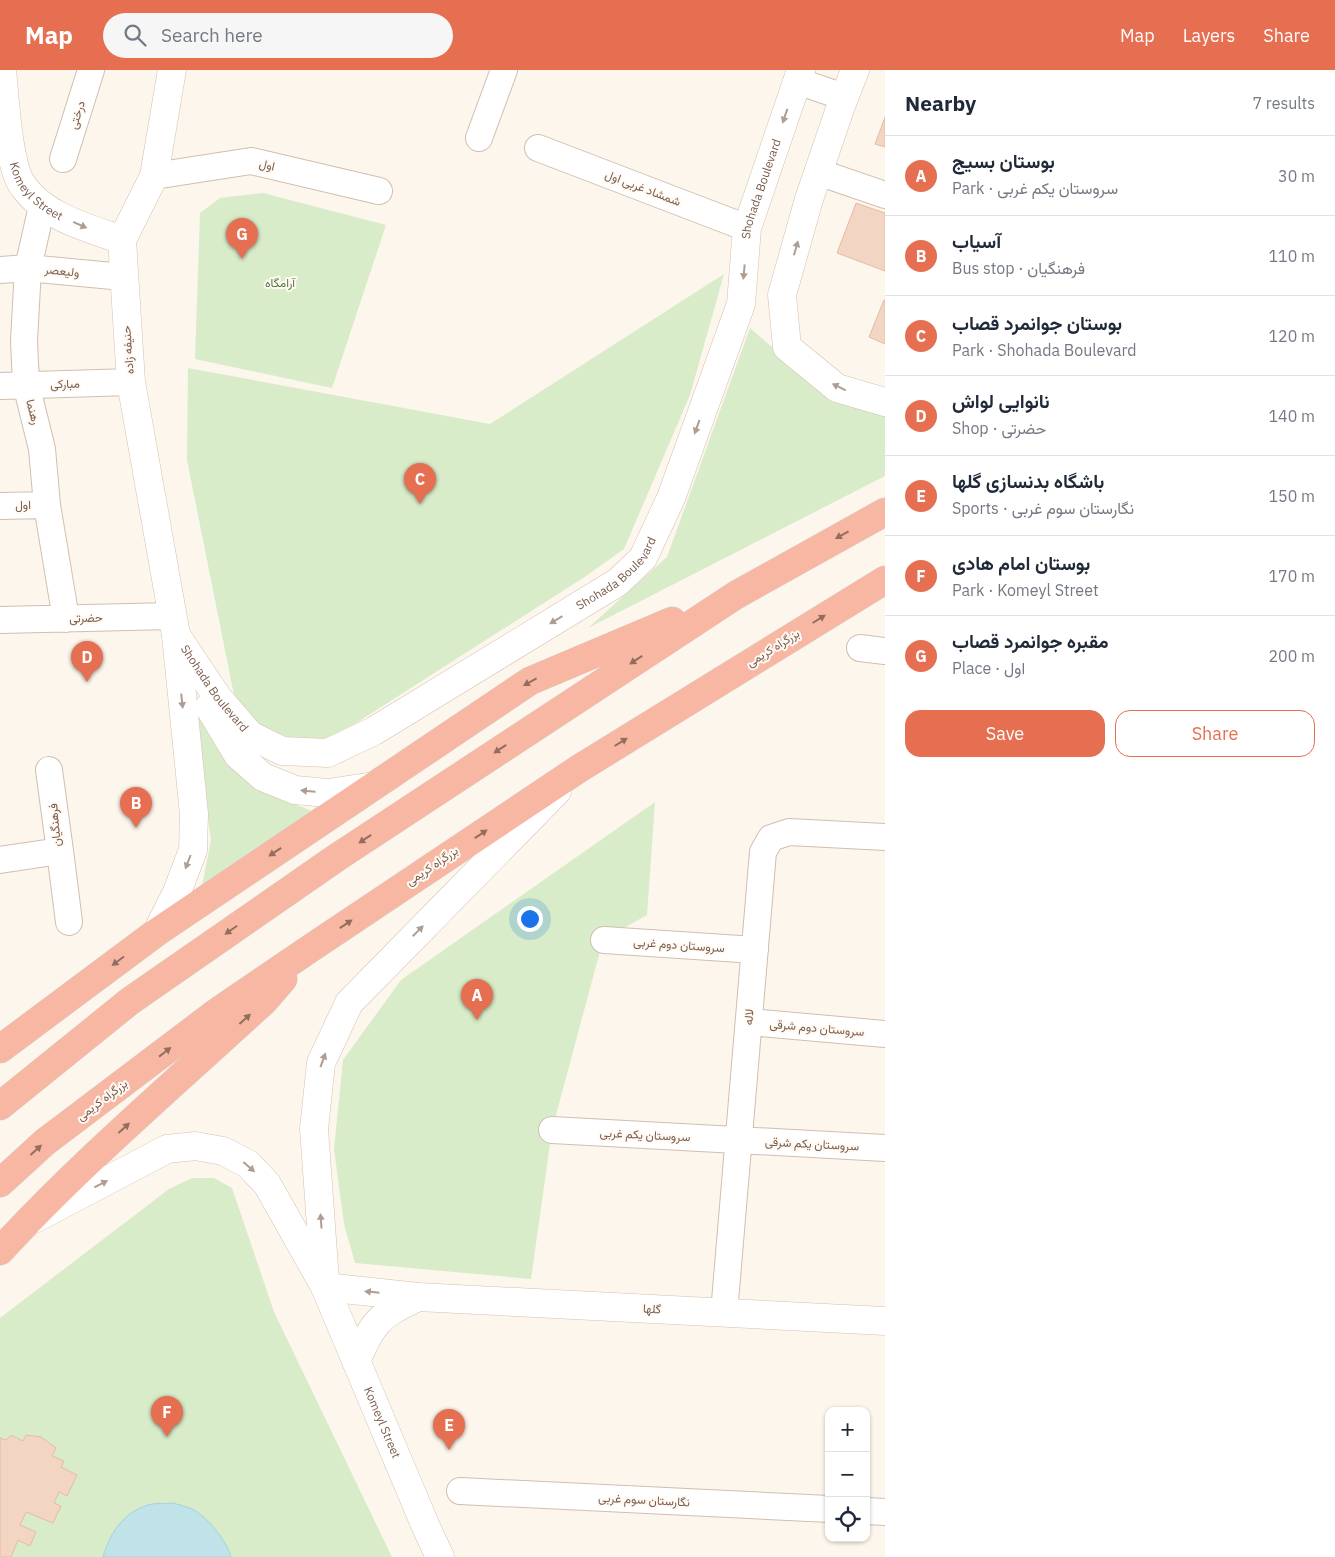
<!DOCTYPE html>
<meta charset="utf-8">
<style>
body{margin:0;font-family:"IBM Plex Sans",Vazirmatn,sans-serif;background:#f6f6f7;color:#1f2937}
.controls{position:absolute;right:15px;bottom:15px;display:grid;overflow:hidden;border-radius:10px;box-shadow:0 1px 4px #0004}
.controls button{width:45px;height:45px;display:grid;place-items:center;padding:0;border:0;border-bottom:1px solid #e0e1e3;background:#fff;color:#1f2937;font:25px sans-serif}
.you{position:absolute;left:529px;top:848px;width:18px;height:18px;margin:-12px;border:4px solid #fff;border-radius:50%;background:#1a73e8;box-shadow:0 0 0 8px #1a73e833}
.badge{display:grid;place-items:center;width:32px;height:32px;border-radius:50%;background:#e76f51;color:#fff;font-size:16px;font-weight:700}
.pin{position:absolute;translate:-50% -41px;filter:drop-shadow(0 1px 2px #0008)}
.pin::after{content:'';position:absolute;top:26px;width:18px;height:15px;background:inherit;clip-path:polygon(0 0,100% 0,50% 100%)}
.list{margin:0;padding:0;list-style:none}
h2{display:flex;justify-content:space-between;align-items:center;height:65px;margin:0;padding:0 20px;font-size:21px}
h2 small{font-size:16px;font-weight:400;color:#747a83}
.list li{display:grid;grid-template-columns:32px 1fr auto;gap:15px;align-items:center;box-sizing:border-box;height:80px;padding:0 20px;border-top:1px solid #e0e1e3}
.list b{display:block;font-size:19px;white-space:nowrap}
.list p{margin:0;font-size:16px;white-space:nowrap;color:#747a83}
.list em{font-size:16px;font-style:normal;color:#747a83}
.actions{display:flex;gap:10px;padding:15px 20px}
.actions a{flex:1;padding:11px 0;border:1px solid #e76f51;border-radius:15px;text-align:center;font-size:18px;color:#e76f51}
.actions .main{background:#e76f51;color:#fff}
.icon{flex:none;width:28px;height:28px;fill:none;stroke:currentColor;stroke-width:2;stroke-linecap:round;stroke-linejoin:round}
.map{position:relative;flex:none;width:885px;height:1487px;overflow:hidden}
header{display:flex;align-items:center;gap:30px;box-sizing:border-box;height:70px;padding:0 25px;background:#e76f51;color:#fff}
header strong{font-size:24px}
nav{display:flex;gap:28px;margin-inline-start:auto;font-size:18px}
.search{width:350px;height:45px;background:#f6f6f7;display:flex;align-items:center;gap:12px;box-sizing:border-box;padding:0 18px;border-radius:28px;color:#747a83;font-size:19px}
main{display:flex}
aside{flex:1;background:#fff}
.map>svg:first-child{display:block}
.green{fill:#d8ecc9}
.water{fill:#bfe3e8;stroke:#a5d3da}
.building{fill:#f3d5c3;stroke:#e6bba3}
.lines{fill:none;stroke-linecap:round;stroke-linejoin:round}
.street-casing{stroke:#d1beb0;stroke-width:28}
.secondary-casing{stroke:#d6c0b0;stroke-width:29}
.highway-casing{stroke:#dad1cd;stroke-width:29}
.street{stroke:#fff;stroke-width:26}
.secondary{stroke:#fff;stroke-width:28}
.highway{stroke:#f7b7a3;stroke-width:28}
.oneway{fill:#af9d94}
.oneway2{fill:#936e5e}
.labels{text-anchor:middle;stroke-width:4;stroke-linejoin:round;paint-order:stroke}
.street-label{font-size:12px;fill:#7a5c4d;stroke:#fffaf3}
.park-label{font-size:12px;fill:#537a41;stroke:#fffaf3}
</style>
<header>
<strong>Map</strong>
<div class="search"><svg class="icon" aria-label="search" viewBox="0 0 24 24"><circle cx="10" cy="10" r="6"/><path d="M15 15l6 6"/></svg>Search here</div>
<nav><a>Map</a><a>Layers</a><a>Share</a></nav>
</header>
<main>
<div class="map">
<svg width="885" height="1487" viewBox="0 0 885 1487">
<rect width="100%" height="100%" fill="#fdf6ec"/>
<path class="green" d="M263,123l123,32 -54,163 -137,-29 5,-146 20,-15z
M724,204l-34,121 -66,154 -38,27 -233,149 -27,13 -26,4 -51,-21 -15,-26 -47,-235 1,-92 302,56z
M750,258l84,73 51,12v63l-297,152 79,-71z
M189,617l28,54 25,36 27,17 43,17 -110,75 9,-46z
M655,732l-8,113 -44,25 -51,190 -21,149 -176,-16 -11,-39 -10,-75 9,-89 58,-80z
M192,1108h22l18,10 42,124 118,245h-392v-239l169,-129z"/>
<path class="water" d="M173,1433c6,2 13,3 19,6 15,7 35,32 39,48h-128c7,-25 22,-47 49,-53 7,-1 14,0 21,-1z"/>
<path class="building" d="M885,47v30l-10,-3z
M856,133l29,10v58l-48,-18z
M884,230h1v44l-16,-7z
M11,1365l12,6 3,-6 15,2 15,11 -4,8 12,5 -3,6 16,8 -10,21 -8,-4 -5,11 7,3 -8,17 -27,-11 -6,13 16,7 -6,14 -12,-6 -7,17h-11v-119l6,2z"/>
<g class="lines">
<defs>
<path id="street" d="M797,11l47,16
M479,68l25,-68
M538,78l209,80
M63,89l28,-89
M818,102l67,23
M154,106l97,-15 128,30
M42,136l-14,62 -4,73 2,43 16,65 5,56 19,114
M0,200l28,-2 95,9
M0,316l131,-4
M0,436l47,-1
M0,550l172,-4
M860,578l25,3
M60,781l9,71
M0,790l60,-9 -11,-81
M604,870l151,10
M749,952l136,12
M552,1060l333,18
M724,1243l39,-461 8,-14 18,-6 96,5
M460,1421l369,18
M866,1441l19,1"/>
<g id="secondary">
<path id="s1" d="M2,0c3,27 6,96 21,116 22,31 65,42 99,54"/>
<path d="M855,0l-14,36 -32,93 -27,96 5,52 50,41 48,14"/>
<path id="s2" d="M176,565l42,63 32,37 32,16 46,2 46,-22 244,-149 25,-24 28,-60 70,-194 6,-76 54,-158"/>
<path d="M209,637l29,48 25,22 32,13 33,3 46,-7"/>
<path d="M157,862l20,-40 16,-42 1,-36 -18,-179 -45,-253 -9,-142 32,-64 18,-106"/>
<path id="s3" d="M34,1149l133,-70 28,-3 28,5 25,13 19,20 58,103 101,240 14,30"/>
<path d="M325,1211l-11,-152 7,-66 28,-60 208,-212"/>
<path d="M325,1217l93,10 467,24"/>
<path d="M356,1291c19,-41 21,-44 62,-64"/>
</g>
<path id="highway" d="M0,979l157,-117 373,-251 142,-60
M0,1036l130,-105 206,-143 400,-263 149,-83
M0,1113l45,-41 172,-130 88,-60 275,-184 305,-188
M0,1181c82,-89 175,-168 264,-250l19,-22"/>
</defs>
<use href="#street" class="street-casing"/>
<use href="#secondary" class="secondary-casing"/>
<use href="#highway" class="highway-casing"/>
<use href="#street" class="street"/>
<use href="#secondary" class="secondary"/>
<use href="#highway" class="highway"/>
</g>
<defs><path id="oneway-solid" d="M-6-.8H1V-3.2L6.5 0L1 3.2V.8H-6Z" transform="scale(1.25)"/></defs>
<g class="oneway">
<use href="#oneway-solid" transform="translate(785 46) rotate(109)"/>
<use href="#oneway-solid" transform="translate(80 155) rotate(24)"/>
<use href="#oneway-solid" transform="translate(796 178) rotate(-74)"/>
<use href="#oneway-solid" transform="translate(744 202) rotate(95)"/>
<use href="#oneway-solid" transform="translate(839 317) rotate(-154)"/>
<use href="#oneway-solid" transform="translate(697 357) rotate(110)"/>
<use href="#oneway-solid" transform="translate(556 550) rotate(149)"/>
<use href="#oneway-solid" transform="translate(182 631) rotate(84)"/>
<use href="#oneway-solid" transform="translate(308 721) rotate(-175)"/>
<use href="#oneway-solid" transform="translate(188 792) rotate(111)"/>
<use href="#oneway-solid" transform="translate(418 861) rotate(-45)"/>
<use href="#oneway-solid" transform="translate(323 990) rotate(-70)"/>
<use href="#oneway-solid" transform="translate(249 1097) rotate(41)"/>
<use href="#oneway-solid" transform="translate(101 1114) rotate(-27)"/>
<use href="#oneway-solid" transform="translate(321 1151) rotate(-94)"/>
<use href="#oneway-solid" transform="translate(372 1222) rotate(-174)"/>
</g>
<g class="oneway2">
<use href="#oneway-solid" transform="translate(842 465) rotate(151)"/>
<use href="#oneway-solid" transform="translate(819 549) rotate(-32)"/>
<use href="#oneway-solid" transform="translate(636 590) rotate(147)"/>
<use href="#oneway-solid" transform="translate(530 612) rotate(151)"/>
<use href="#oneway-solid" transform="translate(621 672) rotate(-32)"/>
<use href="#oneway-solid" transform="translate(500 679) rotate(146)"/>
<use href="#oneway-solid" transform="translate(481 764) rotate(-34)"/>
<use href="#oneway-solid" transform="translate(365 769) rotate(146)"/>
<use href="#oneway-solid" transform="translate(275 782) rotate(146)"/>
<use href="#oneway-solid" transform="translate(346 854) rotate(-34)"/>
<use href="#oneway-solid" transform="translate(231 860) rotate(145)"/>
<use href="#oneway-solid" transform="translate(118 891) rotate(143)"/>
<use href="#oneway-solid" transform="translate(245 949) rotate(-42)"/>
<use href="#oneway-solid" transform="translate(165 982) rotate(-38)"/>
<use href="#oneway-solid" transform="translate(124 1058) rotate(-42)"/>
<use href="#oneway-solid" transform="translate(36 1080) rotate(-42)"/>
</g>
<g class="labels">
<g class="street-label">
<text transform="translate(77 45) rotate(-73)" y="4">درختی</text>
<text transform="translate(267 95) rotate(13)" y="4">اول</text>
<text dy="4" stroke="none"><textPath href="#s1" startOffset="131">Komeyl Street</textPath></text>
<text transform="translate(643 118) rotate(21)" y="4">شمشاد غربی اول</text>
<text dy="4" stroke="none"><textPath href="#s2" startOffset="968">Shohada Boulevard</textPath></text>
<text transform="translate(62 201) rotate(6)" y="4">ولیعصر</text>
<text transform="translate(128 280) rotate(-94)" y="4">حنیفه زاده</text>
<text transform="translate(65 314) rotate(-1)" y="4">مبارکی</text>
<text transform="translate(33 342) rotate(76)" y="4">رهنما</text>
<text transform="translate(23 435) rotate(-1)" y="4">اول</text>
<text dy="4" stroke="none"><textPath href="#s2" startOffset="548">Shohada Boulevard</textPath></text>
<text transform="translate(86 548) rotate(-1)" y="4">حضرتی</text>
<text transform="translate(773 578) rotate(-32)" y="4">بزرگراه کریمی</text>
<text dy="4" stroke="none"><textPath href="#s2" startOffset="66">Shohada Boulevard</textPath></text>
<text transform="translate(55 755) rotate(-95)" y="4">فرهنگیان</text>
<text transform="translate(432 796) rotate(-34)" y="4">بزرگراه کریمی</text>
<text transform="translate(679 875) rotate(4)" y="4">سروستان دوم غربی</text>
<text transform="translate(749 947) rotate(-85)" y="4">لاله</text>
<text transform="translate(817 958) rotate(5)" y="4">سروستان دوم شرقی</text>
<text transform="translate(102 1030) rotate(-37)" y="4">بزرگراه کریمی</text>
<text transform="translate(645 1065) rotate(3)" y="4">سروستان یکم غربی</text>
<text transform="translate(812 1074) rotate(3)" y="4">سروستان یکم شرقی</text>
<text transform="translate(652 1239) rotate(3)" y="4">گلها</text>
<text dy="4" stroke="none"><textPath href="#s3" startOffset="528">Komeyl Street</textPath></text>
<text transform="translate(644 1430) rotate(3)" y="4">نگارستان سوم غربی</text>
</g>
<g class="park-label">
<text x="280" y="217">آرامگاه</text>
</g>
</g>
</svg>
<div class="controls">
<button>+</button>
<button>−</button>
<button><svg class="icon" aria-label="locate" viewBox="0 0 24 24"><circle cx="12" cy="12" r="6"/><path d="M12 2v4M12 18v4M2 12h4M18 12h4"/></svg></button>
</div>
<div class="you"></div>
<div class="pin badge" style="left:477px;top:950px">A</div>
<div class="pin badge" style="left:136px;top:758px">B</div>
<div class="pin badge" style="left:420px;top:434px">C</div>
<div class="pin badge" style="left:87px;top:612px">D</div>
<div class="pin badge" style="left:449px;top:1380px">E</div>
<div class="pin badge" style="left:167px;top:1367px">F</div>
<div class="pin badge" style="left:242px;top:189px">G</div>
</div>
<aside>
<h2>Nearby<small>7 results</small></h2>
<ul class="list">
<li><span class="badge">A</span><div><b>بوستان بسیج</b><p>Park · سروستان یکم غربی</p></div><em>30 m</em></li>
<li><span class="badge">B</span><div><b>آسیاب</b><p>Bus stop · فرهنگیان</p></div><em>110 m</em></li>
<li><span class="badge">C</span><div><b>بوستان جوانمرد قصاب</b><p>Park · Shohada Boulevard</p></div><em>120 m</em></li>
<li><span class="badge">D</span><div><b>نانوایی لواش</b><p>Shop · حضرتی</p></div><em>140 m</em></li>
<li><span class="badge">E</span><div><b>باشگاه بدنسازی گلها</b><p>Sports · نگارستان سوم غربی</p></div><em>150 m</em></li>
<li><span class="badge">F</span><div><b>بوستان امام هادی</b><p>Park · Komeyl Street</p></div><em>170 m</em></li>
<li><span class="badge">G</span><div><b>مقبره جوانمرد قصاب</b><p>Place · اول</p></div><em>200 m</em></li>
</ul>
<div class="actions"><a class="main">Save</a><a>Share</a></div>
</aside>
</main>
